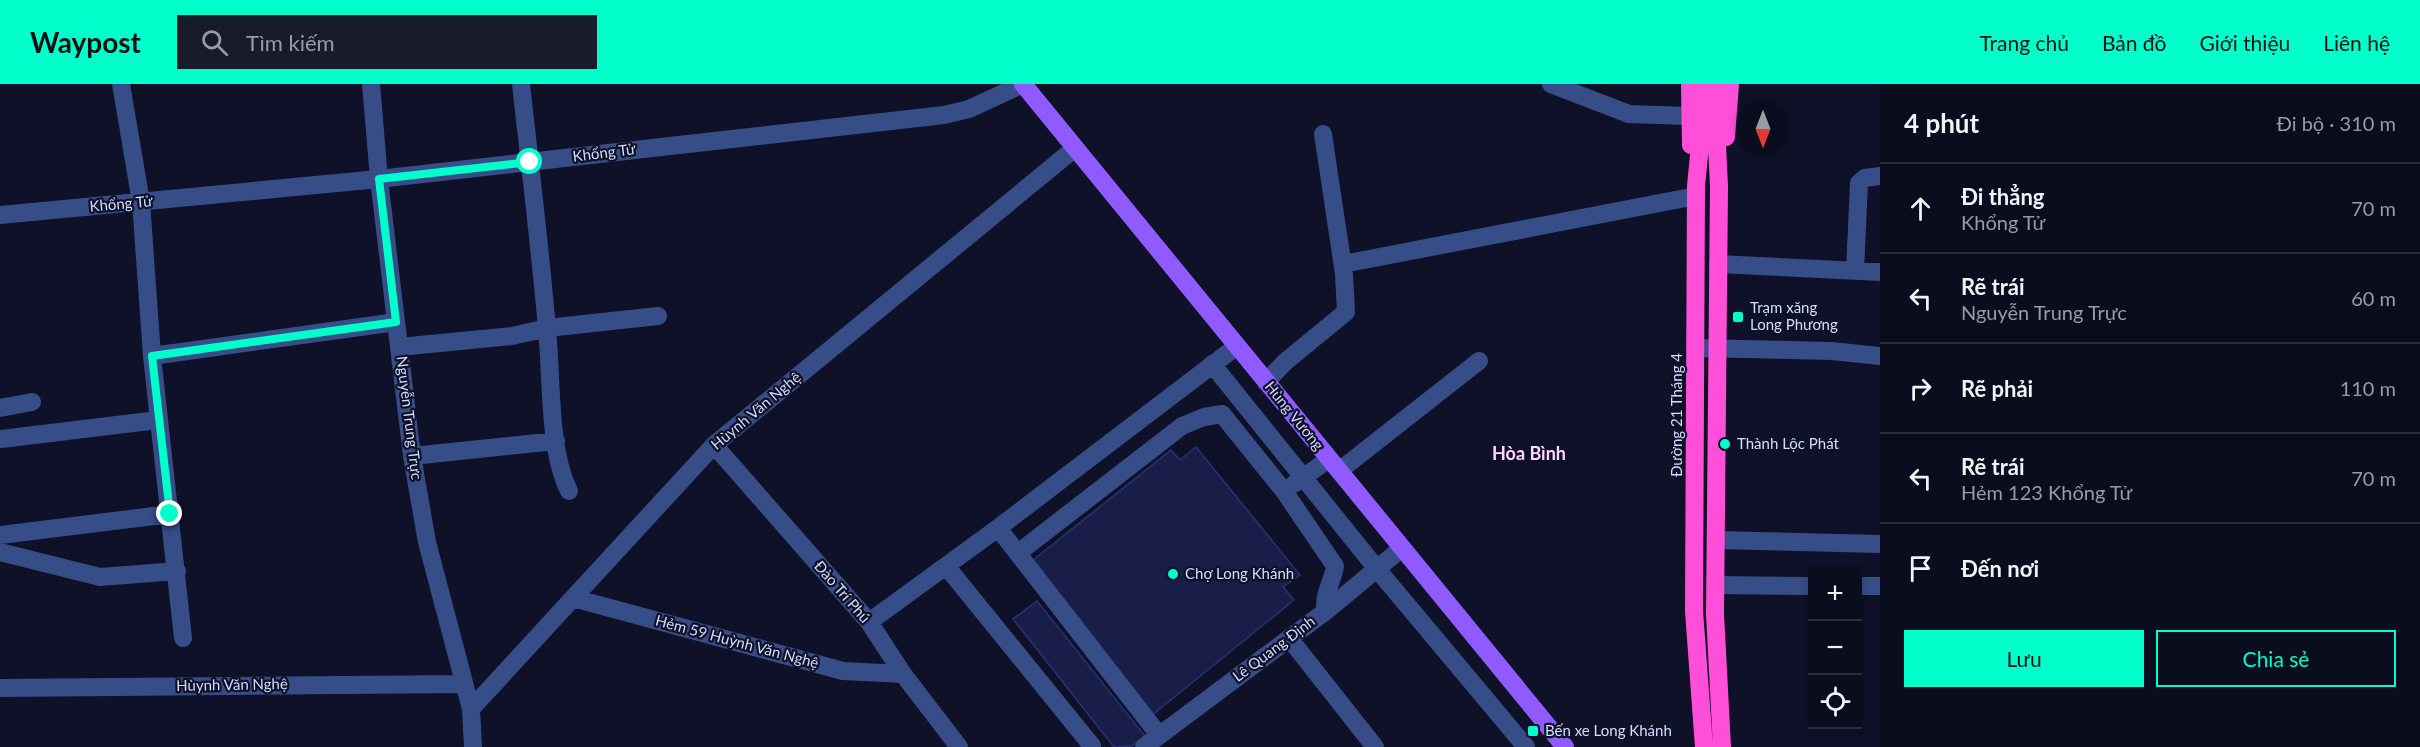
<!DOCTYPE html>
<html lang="vi">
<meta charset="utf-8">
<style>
body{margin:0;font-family:Lato,sans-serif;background:#181b2a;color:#f1f3f6}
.controls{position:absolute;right:18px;bottom:18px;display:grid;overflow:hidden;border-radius:0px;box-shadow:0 3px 9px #0003}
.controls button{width:54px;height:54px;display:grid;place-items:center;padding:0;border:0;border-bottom:2px solid #2a2d3b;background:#0a0d1d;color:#f1f3f6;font:30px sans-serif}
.compass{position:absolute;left:1736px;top:18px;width:54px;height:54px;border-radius:50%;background:#0a0d1d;box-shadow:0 3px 9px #0003;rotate:180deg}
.stop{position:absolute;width:18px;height:18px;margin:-14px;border:4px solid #00ffca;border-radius:50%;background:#fff}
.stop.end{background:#00ffca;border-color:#fff;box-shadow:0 2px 6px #0008}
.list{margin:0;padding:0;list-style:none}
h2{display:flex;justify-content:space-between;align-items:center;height:78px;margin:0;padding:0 24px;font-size:26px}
h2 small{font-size:20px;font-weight:400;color:#999ca4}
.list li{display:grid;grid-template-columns:39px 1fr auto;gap:18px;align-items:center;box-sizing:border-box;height:90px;padding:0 24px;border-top:2px solid #2a2d3b}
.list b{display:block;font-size:22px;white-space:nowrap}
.list p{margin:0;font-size:20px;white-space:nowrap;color:#999ca4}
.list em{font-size:20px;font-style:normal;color:#999ca4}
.actions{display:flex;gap:12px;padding:18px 24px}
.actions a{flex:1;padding:14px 0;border:2px solid #00ffca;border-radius:0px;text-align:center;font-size:21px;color:#00ffca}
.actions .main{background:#00ffca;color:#111}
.icon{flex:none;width:33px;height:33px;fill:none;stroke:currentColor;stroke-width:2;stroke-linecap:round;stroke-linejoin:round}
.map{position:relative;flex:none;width:1880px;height:663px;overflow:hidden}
header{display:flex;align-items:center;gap:36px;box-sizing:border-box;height:84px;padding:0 30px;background:#00ffca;color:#111}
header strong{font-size:28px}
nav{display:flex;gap:33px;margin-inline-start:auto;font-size:21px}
.search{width:420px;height:54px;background:#181b2a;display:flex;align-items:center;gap:15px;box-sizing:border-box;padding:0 21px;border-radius:0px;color:#999ca4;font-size:22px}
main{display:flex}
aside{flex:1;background:#0a0d1d}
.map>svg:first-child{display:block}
.building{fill:#191e48;stroke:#2a3275;stroke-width:1.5}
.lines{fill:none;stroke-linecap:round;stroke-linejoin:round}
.minor{stroke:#374d88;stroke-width:18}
.major{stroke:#8f5bff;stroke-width:18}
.highway{stroke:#ff4fd9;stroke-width:18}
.route{stroke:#00ffca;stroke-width:8}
.poi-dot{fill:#00ffca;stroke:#0e1127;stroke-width:2}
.labels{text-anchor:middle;stroke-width:4.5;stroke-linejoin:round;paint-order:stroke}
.street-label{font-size:15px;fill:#d4dcff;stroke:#0e1127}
.poi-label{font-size:15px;fill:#d4dcff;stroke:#0e1127;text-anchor:start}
.quarter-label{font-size:18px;font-weight:bold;fill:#ffd6fd;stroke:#0e1127}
</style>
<header>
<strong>Waypost</strong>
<div class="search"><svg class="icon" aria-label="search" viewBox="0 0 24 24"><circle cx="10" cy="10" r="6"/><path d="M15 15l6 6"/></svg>Tìm kiếm</div>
<nav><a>Trang chủ</a><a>Bản đồ</a><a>Giới thiệu</a><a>Liên hệ</a></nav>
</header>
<main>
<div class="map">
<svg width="1880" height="663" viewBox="0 0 1880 663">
<rect width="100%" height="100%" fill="#0e1127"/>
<path class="building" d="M1196,363l104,128 -17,12 11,13 -143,116 -123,-152 143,-114 9,10z
M1037,517l108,135 -13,10 -18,1 -101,-128z"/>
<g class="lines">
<path class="minor" d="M121,0l20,118 11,154 31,282
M371,0l8,95 33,277 15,86 44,167 2,38
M521,0c9,82 19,163 26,245 5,48 1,120 22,162
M1551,0l78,30 60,2
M0,131l379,-36 565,-64 25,-6 54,-25
M1343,180l353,-68
M1718,180l162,8
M1855,187l4,-88 6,-5 15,-2
M399,263l113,-11 35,-8 111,-12
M1695,264l137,3 48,5
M152,272l244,-34
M1212,280l165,205 149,178
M1266,298l19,-20 61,-50 -2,-38 -21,-140
M0,324l32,-6
M1,355l157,-19
M714,361l155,177 34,52 56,73
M412,372l144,-15
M1339,387l140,-110
M1294,400l35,-25
M998,444l161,207
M0,451l170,-21
M1716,456l164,4
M0,468l100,25 77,-6
M1018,469l164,-127 22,-9 18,-3 62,77 51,75c-2,16 -13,29 -9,45
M946,482l146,180
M1715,501l97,1
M1858,502h22
M573,514l270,73 60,3
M869,538l129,-94 239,-182
M1289,554l86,109
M0,604l464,-4
M471,625l243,-264 360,-296
M1144,663l182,-136 76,-63"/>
<path class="major" d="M1023,0l542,663"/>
<path class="highway" d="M1690,0l1,61
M1714,2l5,100 -4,428 7,133
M1726,53l4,-53
M1704,663l-10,-136 2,-425 10,-102"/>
</g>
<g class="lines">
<path class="route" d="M170,430l-18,-158 244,-34 -17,-143 151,-17"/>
</g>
<g class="poi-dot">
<rect x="1732" y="227" width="12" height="12" rx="3"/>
<circle cx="1725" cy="360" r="6"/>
<circle cx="1173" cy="490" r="6"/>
<rect x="1527" y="641" width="12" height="12" rx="3"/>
</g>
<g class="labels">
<g class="street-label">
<text transform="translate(604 69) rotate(-7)" y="5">Khổng Tử</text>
<text transform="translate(121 120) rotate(-5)" y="5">Khổng Tử</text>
<text transform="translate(756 327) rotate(-40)" y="5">Hùynh Văn Nghệ</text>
<text transform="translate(1677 331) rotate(-90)" y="5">Đường 21 Tháng 4</text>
<text transform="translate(1294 332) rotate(51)" y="5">Hùng Vương</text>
<text transform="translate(409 334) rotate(83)" y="5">Nguyễn Trung Trực</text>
<text transform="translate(842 508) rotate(49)" y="5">Đào Trí Phú</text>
<text transform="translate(737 558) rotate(15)" y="5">Hẻm 59 Huỳnh Văn Nghệ</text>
<text transform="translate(1274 565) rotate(-37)" y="5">Lê Quang Định</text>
<text transform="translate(232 601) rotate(-1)" y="5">Hùynh Văn Nghệ</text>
</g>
<g class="poi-label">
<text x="1750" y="229">Trạm xăng<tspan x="1750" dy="17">Long Phương</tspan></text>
<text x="1737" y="365">Thành Lộc Phát</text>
<text x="1185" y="495">Chợ Long Khánh</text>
<text x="1545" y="652">Bến xe Long Khánh</text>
</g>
<g class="quarter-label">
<text x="1529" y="376">Hòa Bình</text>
</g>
</g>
</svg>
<div class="controls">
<button>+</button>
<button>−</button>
<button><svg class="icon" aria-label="locate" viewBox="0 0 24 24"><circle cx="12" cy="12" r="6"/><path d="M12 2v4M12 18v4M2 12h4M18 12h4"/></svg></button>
</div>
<svg class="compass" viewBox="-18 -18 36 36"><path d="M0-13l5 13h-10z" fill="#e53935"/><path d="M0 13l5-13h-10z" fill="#999ca4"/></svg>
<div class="stop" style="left:530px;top:78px"></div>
<div class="stop end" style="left:170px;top:430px"></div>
</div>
<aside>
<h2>4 phút<small>Đi bộ · 310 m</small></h2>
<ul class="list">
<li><svg class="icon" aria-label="ahead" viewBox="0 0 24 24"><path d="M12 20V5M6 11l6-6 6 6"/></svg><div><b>Đi thẳng</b><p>Khổng Tử</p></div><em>70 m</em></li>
<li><svg class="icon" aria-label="left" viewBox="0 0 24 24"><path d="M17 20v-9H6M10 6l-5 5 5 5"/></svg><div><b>Rẽ trái</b><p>Nguyễn Trung Trực</p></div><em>60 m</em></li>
<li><svg class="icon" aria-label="right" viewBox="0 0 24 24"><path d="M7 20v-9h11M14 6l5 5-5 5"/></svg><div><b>Rẽ phải</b></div><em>110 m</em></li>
<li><svg class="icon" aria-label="left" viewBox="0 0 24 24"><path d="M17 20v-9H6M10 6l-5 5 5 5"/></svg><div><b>Rẽ trái</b><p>Hẻm 123 Khổng Tử</p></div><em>70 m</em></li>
<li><svg class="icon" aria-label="arrive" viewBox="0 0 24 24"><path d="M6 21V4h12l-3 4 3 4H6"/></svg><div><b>Đến nơi</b></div></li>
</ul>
<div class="actions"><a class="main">Lưu</a><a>Chia sẻ</a></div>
</aside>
</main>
